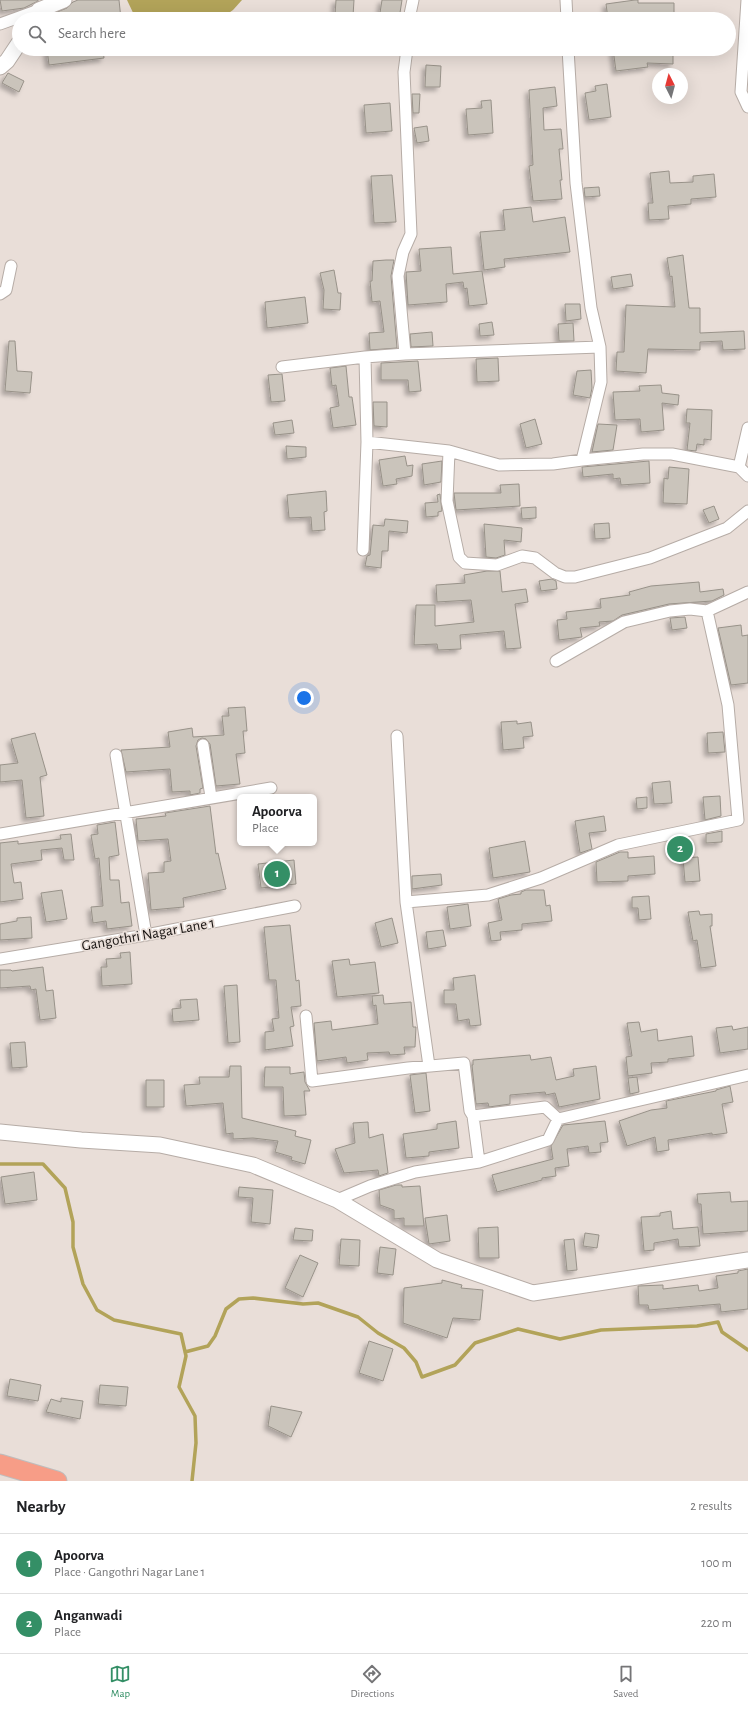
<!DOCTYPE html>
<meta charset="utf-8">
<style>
body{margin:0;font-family:"Alegreya Sans",sans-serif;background:#f6f6f6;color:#202124}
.compass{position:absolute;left:652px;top:68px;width:36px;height:36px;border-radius:50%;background:#fff;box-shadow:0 4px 16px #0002;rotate:354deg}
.you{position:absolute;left:304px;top:698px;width:14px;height:14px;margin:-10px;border:3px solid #fff;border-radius:50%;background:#1a73e8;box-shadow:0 0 0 6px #1a73e833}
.badge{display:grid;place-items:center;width:26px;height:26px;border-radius:50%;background:#348f66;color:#fff;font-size:13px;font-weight:700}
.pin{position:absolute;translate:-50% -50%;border:2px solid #fff;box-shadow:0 1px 4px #0006}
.popup{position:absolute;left:237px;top:794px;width:80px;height:52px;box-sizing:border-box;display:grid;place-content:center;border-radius:6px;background:#fff;filter:drop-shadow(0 1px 3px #0005);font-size:13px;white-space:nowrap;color:#757577}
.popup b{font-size:15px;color:#202124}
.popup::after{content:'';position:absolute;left:50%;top:100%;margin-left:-8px;border:8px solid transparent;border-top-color:#fff}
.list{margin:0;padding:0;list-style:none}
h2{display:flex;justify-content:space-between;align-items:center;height:52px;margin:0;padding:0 16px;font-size:17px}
h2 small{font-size:13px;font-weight:400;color:#757577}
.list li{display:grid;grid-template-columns:26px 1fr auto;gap:12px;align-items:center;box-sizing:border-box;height:60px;padding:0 16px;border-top:1px solid #e0e0e0}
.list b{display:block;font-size:15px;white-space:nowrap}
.list p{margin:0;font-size:13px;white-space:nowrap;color:#757577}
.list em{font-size:13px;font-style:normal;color:#757577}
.icon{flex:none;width:22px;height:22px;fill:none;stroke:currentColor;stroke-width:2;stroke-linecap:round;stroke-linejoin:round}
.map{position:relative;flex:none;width:748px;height:1481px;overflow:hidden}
.search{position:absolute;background:#fff;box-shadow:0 4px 16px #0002;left:12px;right:12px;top:12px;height:44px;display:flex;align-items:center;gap:10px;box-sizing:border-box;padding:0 14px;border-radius:22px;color:#757577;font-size:15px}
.sheet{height:172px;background:#fff}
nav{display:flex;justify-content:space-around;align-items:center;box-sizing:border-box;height:56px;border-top:1px solid #e0e0e0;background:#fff;font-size:11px;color:#757577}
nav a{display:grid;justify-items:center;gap:2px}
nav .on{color:#348f66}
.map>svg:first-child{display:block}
.water{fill:#b2a359}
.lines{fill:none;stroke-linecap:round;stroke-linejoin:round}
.stream{stroke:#b2a359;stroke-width:3.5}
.building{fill:#cac4bb;stroke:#989289;filter:url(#shadow)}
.street-casing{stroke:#b6aca6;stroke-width:13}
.secondary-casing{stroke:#b6aca6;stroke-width:17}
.highway-casing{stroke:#bebdbd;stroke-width:21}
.street{stroke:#fff;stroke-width:11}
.secondary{stroke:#fff;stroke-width:15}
.highway{stroke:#f79d87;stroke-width:19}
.labels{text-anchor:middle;stroke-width:3.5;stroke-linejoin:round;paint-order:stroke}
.street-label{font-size:15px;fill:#181412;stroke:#e9ded8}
</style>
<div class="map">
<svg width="748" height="1481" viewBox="0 0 748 1481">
<defs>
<filter id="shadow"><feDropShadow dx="-3.5" dy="3.5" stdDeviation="2" flood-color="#0004"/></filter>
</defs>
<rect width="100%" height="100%" fill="#e9ded8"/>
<path class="water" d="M127,0h115l-9,10 -13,9h-84z"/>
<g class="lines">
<path class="stream" d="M0,1164h43l22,24 8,34v25l10,37 14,26 17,10 67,14 5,22 -7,31 16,29 1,27 -4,38
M185,1352l23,-6 7,-10 11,-27 13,-10 14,-1 50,6 15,-1 40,14 20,16 26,15 12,14 6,15 33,-12 20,-22 43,-14 42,10 41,-9 96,-4 21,-4 4,10 26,18"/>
</g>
<path class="building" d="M0,0h38v1l-14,7 -22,3z
M78,0h41l2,19h-86l7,-1 25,-10 6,-6z
M336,0h18l-1,16 -18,-1z
M382,0h20l-3,19h-20z
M635,0h3v3h36v16h-66l-2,-15z
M47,49h56l1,9 -55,7z
M613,49h60v15l-26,-1 1,4 -32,4z
M426,65l15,1 -1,21h-15z
M8,73l16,8 -5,11 -17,-9z
M607,84l4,33 -22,3 -4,-27 11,-2 -1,-5z
M555,87l2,19 -14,2 1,22 17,-1 2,20h-4l3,31h-2l2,19 -29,2 -4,-35 4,-1 -4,-75z
M412,94h8l-1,19h-6z
M491,100l2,33 -25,2 -2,-26 16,-1 -1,-7z
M390,103l2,28 -26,2 -2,-28z
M427,126l2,15 -12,2 -3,-15z
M669,171l1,12 23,-1v-6l21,-2 2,23 -25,2v5l-23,2 1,13 -20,1 -1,-17h5l-3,-30z
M392,175l4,47 -22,1 -3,-47z
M599,187l1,9 -15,1 -1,-9z
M531,207l2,15 32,-5 5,35 -66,7 1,8 -21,3 -4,-38 25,-2 -2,-20z
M451,247l2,27 29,-3 5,33 -18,2 -2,-18 -3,1 -1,-7 -17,2 1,18 -39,3 -2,-33 15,-1 -2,-22z
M683,255l6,53h11v25l44,-2 1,18 -22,1 -1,-9 -22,1v8l-52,-1 -2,24 -30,-2 1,-19h7l2,-47 49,2 -3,-31 -2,1 -3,-19z
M386,260h8l-3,16 6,72 -27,2 -1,-17 15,-1 -4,-31 -8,1 -2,-21h2l1,-20z
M334,270l4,23h3l-1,17 -17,-1 1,-19 -4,-17z
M631,274l2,12 -20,3 -2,-12z
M305,297l3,26 -41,5 -2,-26z
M565,304h15l1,15 -15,2z
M492,322l2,13 -14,1 -1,-12z
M573,323l1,18h-15l-1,-17z
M432,332l1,14 -22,1 -1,-13z
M9,341h6l2,30 15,1 -2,21 -25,-2z
M498,358l1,23 -22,1 -1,-23z
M418,361l3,30 -12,1 -1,-12h-27v-17z
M346,366l3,31h3l4,28 -23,3 -3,-20 9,-2 -3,-21 -4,1 -2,-18z
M591,370l1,18 -2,10 -17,-3 4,-24z
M282,374l3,27 -14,1 -3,-27z
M661,385l1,8 17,2 -1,10 -16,-2 2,27 -23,2 -1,-13 -25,1 -2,-28 27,-1 -1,-5z
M373,402h14v25l-13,-1z
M687,409l25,1 -1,30 -7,-1v6l-7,-1 -1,7 -9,-1 3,-27h-4z
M535,419l7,25 -16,4 -6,-24z
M292,420l2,13 -19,2 -2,-12z
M598,424l19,1 -4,25 -21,2z
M286,446l20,1v10l-19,2z
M405,456l2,10 6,-1 -1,11 -16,3 1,5 -14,2 -4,-26z
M442,461l-1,21 -17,3 -2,-21z
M649,461l1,22 -29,2 -1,-7 -7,1v-5l-30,3 -1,-10z
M669,467l20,2 -2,35 -24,-1 1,-25 4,1z
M519,484l1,22 -64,4 -2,-17h47l-1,-8z
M326,491l1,20 -3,1 1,18 -13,1 -1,-14 -22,1 -2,-23z
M440,494l2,17 -4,1v4l-12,1 -1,-14 13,-1 -1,-7z
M714,506l5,13 -10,4 -6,-13z
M536,507v11l-14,1 -1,-11z
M385,519l23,2 -1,12 -18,-2 -1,20h-6l-1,17 -16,-2 2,-10 3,-1 3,-30 11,1z
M609,523l1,15 -15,1 -1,-15z
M484,524l38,4 -1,14 -17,-2 1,15 -9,3 -10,-1z
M487,571h13l2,21 24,-3 2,13 -13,2 6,44 -15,1 -2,-18 -44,4 1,14 -23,1 -1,-6 -23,1 2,-40h19v21l39,-4 -3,-22 -34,2 -1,-17 29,-2 -1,-8z
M552,579l4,2 1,8 -16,2 -2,-10z
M699,582l1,10 23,-3 1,6 -12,6 -43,3 -47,11 -9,6 -14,1 1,4 -20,2 2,9 -23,3 -2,-20 10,-1 -1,-7 35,-4 -1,-9 30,-4 -1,-3 22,-6z
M685,617l2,11 -15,2 -2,-12z
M741,625l1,11 6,-1v48l-17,2 -13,-57z
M245,707l2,24h-4l2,22 -9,1 4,30 -24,2 -6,-42 -4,-5 -4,-1 -4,2 -2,6 7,42 -3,1v4l-10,2v-4l-18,1 -2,-23 -44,3 -5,-22 49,-3 -2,-15 24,-4 1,9 31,-2 -2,-19h7l-1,-8z
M517,721v3l14,-2 2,14 -10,1 1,11 -21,2 -2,-28z
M723,732l2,20 -17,1 -1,-20z
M35,733l12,42 -7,2 4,39 -18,2 -4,-38 -22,2v-17l18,-2 -7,-24z
M670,781l2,22 -18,1 -2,-21z
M720,796l1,20 -16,4 -2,-23z
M647,797v11l-10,1 -1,-11z
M210,806l6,48 2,-1 8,36 -43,9 1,9 -33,3 -3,-37 16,-1v-10l7,-1 -3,-22 -30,2 -2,-22 30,-3 -1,-3z
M604,816l2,15 -17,2 3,16 -12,4 -5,-32z
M115,822l4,33 -10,2 1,23h9l2,23 8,-1 3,24 -25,3 -1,-8 -13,2 -2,-16 12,-1 -4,-48 -4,1 -4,-24 7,-1 -1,-9z
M722,831v11l-16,1v-9z
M71,834l3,26h-10l-2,-12 -21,2 1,10 -31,4 3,19 7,-1 2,17 -23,3v-59l18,-2v3l43,-5 -1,-4z
M525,841l5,31 -37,6 -4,-30z
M620,852h8v6l26,-2 1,18 -27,2v5l-31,1 -1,-20z
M698,857l2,24 -15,1 -2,-24z
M294,860l2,24 -35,4 -3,-24z
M441,874l1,11 -30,4v-13z
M62,890l5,29 -21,3 -5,-29z
M526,890h18l2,16 4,-1 2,16 -30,3v6l-22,2 1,8 -10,1 -3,-18 14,-3 -4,-21 13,-4 10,-1v-2z
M649,896l2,23 -12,1 -1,-12h-6v-11z
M468,904l3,22 -21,3 -3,-22z
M699,911l1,4 12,-1v12h-2l6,40 -15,2 -4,-28 -4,1 -5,-29z
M31,917l1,21 -32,2v-16l17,-3v-3z
M392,918l6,25 -17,4 -6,-24z
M290,925l6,56 3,-1 2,26 -10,1 3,19 -4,1 3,19 -28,4v-18l9,-1 -2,-12 7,-1 -3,-38h-7l-5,-53z
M443,930l3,16 -18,3 -2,-17z
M130,952l2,32 -30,2 -1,-19h6l-1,-8 15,-1 -1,-5z
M349,959l1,6 25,-3 4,31 -42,4 -5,-36z
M43,967l3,24 7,-1 3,28 -16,2 -4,-31 -5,1 -1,-4 -30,2v-18h11l1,1z
M475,975l6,50 -11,1 -1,-7 -11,2 -2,-17h-12v-14h10l-1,-12z
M237,985l3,57 -12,1 -4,-57z
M383,995l1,9 27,-2 2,25h3l-1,20h-11l1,7 -15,1 -1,-3 -22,1 1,7 -21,3 -1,-6 -29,4 -3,-38 17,-2 1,9 46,-6 -2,-19 -3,1 -1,-10z
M197,999l2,21 -26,2 -1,-13 9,-1 -1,-8z
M639,1022l2,10 16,-3 1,12 34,-5 2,20 -26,3v3l-17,1 1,10 -24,3 -2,-19 6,-1 -5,-33z
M732,1026l1,4 15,-3v22l-28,4 -4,-25z
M25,1042l2,25 -15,1 -2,-25z
M530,1055l1,5 20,-3 5,23 18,-4 -1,-7 23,-3 4,33 -41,8 -4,-14 -9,2 -1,-3 -35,3v9l-21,3 -1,-4 -12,1 -4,-39h1v-5z
M230,1066h11l1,52 54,13 -1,5 16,4 -6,24 -14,-4 1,-3 -17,-5 3,-11 -25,-3 -20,1v-6l-7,1 -3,-31 -37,3 -2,-21 16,-1 -1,-7h30z
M265,1067h25v7l14,-2 1,10 5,9h-6l2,24 -22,1 -1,-29h-19z
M426,1073l4,38 -15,2 -5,-38z
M637,1077l2,15 -9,2 -2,-16z
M146,1080h18v27h-18z
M730,1086l3,16 -11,2 5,29 -15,2v-2l-44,7 1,10 -12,2 -2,-15 -28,9 -8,-25 32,-11 16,-2 -1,-7 50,-10v-1z
M456,1121l3,27 -30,4v4l-23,2 -3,-24 34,-5v-5z
M605,1121l3,21 -8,1 1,9 -12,1 -1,-7 -21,3 2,17 -14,2 1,8 -14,2v2l-45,12 -5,-17 61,-16 -2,-13 12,-21z
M368,1122l1,16 14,-4 5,39 -9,3 -1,-6 -34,3 -9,-24 20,-6 -2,-20z
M34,1172l3,28 -32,4 -4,-27z
M396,1185h6v2l18,-1 4,40h-20v-8l-10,1v-9l-14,-5 -1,-15z
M239,1187l34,3 -3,34 -19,-2 2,-24 -15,-1z
M730,1192l1,10 17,-1v30l-45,3 -2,-30h-3l-1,-10z
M671,1211l2,18 25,-2 2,19 -21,1 -1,-8 -24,4v7l-10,1 -3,-34 19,-1v-3z
M447,1215l3,26 -21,3 -4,-26z
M498,1227l1,31h-20l-1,-30z
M295,1228l18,2 -1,11 -19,-1z
M585,1233l14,2 -2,13 -14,-2z
M341,1239l19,1 -1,26 -20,-1z
M574,1239l3,31 -10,1 -3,-31z
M380,1247l16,2 -3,26 -16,-2z
M300,1255l18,8 -15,34 -18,-9z
M748,1269v40l-27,3 -1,-8 -71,6 -1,-5h-9l-1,-19 25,-1v4l35,-4 1,6 19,-3 -2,-12 22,-3v-2z
M442,1280l20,5 -1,3 22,2 -3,30 -27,-2 -6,20 -44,-15 1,-35 38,-5z
M369,1341l24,8 -10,32 -24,-8z
M10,1379l31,6 -3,16 -31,-5z
M100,1385l28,2 -2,19 -28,-2z
M61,1398l22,3 -3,18 -34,-7 5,-13 10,3z
M271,1406l31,6 -11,25 -23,-11z"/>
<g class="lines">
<defs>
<path id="street" d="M566,0l1,19
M747,0l-6,92 7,15
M409,19l4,-19
M0,24l39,-14
M568,49l8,134 15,125 9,39 1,35 -19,78 -29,4 -54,1 -50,-14 -2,50 12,56 6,6 32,2 25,-9 13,2 20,15 10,4h10l75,-19 77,-30 21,-17
M0,294l6,-4 5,-24
M405,354l195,-7
M282,367l83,-10
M367,442l82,9
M582,460l61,-6h29l67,13 9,9
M739,467l9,-39
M363,550l4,-108 -2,-85 40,-3 -7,-78 5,-24 8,-18 -7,-162 3,-23
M707,611l41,-19
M397,736l9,166 23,164
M203,745l8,52
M116,755l30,180
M0,834l271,-46
M406,902l82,-7 53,-17 77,-33 120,-25 -10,-115 -21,-94 -17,-2 -20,2 -46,11 -68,39
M0,959l146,-24 149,-29
M306,1016l6,65 96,-13 56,-5 6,48 3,5 72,-9 13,12
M473,1116l6,46
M337,1200l33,-14 45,-14 64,-10 69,-22 10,-21 190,-44"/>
<path id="secondary" d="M39,10l25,-10
M0,67l7,-6 12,-18
M0,1132l81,8 79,5 93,20 84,35 100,60 96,33 215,-33"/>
<path id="highway" d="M0,1464l57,17"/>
</defs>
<use href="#street" class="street-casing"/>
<use href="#secondary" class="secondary-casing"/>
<use href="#highway" class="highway-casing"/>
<use href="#street" class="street"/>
<use href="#secondary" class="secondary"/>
<use href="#highway" class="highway"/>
</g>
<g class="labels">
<g class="street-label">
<text transform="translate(148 934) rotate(-10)" y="5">Gangothri Nagar Lane 1</text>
</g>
</g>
</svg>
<svg class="compass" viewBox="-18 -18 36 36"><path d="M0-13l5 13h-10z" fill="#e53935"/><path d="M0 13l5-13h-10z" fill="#757577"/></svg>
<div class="you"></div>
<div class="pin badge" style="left:277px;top:874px">1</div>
<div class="popup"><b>Apoorva</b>Place</div>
<div class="pin badge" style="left:680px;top:849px">2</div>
<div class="search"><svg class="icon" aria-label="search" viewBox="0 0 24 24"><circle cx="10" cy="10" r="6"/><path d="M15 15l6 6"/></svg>Search here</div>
</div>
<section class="sheet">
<h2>Nearby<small>2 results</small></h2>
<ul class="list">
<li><span class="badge">1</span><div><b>Apoorva</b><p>Place · Gangothri Nagar Lane 1</p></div><em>100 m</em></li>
<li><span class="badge">2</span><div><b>Anganwadi</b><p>Place</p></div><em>220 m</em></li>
</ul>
</section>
<nav>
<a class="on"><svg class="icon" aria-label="map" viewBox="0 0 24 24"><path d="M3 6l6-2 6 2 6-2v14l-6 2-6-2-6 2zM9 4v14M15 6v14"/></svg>Map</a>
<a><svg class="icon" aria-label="directions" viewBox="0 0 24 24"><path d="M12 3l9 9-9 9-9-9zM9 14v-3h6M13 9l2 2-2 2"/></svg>Directions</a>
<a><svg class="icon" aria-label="saved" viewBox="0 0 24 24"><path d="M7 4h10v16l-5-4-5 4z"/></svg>Saved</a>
</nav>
